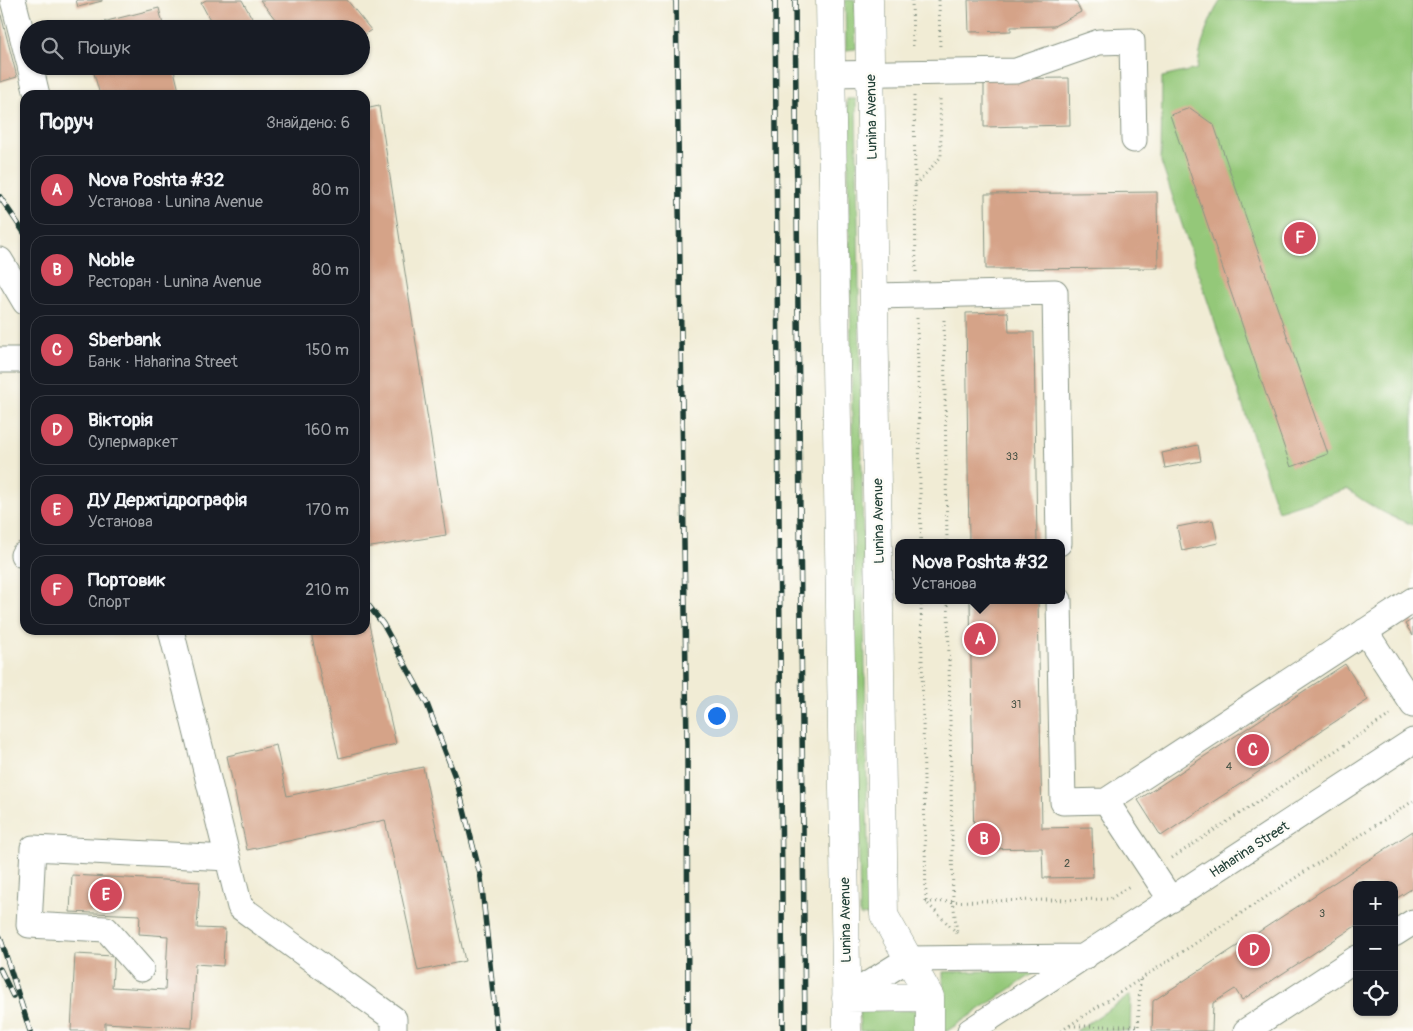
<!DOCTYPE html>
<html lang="uk">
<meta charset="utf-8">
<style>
body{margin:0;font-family:Pangolin,sans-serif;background:#242831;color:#f1f3f6}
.controls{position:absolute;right:15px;bottom:15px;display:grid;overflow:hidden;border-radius:10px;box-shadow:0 1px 4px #0004}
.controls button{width:45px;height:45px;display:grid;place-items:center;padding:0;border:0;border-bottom:1px solid #363941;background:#171b24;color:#f1f3f6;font:25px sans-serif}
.you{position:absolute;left:716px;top:715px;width:18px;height:18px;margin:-12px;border:4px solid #fff;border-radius:50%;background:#1a73e8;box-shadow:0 0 0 8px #1a73e833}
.badge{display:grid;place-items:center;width:32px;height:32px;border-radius:50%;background:#d1495b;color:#fff;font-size:16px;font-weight:700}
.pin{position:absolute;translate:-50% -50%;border:2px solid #fff;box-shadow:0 1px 5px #0006}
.popup{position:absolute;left:895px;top:539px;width:170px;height:65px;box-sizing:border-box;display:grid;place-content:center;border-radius:10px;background:#171b24;filter:drop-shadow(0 1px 4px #0005);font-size:16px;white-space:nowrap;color:#9ea1a6}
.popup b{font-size:19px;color:#f1f3f6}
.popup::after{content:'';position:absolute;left:50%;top:100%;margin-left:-10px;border:10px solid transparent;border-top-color:#171b24}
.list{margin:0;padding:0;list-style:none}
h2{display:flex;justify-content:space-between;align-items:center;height:65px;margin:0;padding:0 20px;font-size:21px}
h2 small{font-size:16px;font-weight:400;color:#9ea1a6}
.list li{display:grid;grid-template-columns:32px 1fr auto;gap:15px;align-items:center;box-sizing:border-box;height:70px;margin:0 10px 10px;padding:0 10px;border:1px solid #363941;border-radius:15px}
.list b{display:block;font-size:19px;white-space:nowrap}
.list p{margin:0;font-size:16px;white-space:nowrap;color:#9ea1a6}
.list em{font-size:16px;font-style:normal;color:#9ea1a6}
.icon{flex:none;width:28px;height:28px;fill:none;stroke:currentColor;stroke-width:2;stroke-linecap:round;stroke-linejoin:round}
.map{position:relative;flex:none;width:1413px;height:1031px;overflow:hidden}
.search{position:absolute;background:#171b24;box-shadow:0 1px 4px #0004;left:20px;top:20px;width:350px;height:55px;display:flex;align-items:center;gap:12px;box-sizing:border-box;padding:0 18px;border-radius:28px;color:#9ea1a6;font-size:19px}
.panel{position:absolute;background:#171b24;box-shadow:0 1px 4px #0004;left:20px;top:90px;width:350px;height:545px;border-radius:15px}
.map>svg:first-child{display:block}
.green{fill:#94c879;stroke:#5a8256}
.building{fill:#d5a388}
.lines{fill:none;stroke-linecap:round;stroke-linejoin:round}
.minor-casing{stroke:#889484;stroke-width:27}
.major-casing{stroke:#889484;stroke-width:29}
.path{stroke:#889484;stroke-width:3;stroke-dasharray:1 4;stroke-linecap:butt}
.minor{stroke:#fff;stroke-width:25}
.major{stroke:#fff;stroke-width:28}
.rail-casing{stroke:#1f3d34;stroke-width:5.5}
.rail{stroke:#fdfcf7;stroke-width:4;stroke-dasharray:11;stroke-linecap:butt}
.labels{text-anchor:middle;stroke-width:5;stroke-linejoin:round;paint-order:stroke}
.number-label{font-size:11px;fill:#4c5649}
.street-label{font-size:14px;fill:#1f3d34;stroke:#fdfcf7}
</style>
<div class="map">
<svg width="1413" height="1031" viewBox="0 0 1413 1031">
<rect width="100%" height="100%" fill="#fdfcf7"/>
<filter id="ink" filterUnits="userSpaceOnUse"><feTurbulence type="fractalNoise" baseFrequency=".02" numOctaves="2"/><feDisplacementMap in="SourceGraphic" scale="10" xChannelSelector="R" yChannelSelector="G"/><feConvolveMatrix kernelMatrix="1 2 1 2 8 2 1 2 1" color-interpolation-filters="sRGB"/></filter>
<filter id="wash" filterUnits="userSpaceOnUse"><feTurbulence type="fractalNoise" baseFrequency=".0096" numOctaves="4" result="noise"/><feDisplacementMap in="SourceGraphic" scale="20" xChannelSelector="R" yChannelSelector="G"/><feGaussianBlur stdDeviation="1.12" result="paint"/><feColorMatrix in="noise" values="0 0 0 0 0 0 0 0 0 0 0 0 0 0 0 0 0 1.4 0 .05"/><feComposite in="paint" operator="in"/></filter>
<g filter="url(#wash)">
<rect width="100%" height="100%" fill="#f1ecd5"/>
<path class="green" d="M845,0h10l1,49 -10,1z
M1221,0h192v525c-25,-9 -45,-20 -66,-36l-69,22 -117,-349 1,-85 35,-8c4,-25 10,-48 24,-69z
M847,99h9l13,816 -9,1z
M1039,970l-92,61h-3l-1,-59z
M1131,995l-1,36h-54z
M917,1010v21h-57l-1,-20z"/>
<g id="blocks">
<path class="building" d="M76,0h26v1l-24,6z
M206,0h36l16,29h-43l-14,-26z
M260,0h87l24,30 -10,7v-8h-78z
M968,0h107l6,12 -27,14 -43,1v4l-42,1z
M159,8l5,21h-81v-2z
M0,11l17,66 -17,5z
M92,66h81l7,29h-80z
M1069,78l1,47 -86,2v-48z
M379,106l67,429 -81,13v-439z
M1190,108l24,17 114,329 -37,13 -121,-352z
M1157,192l1,76 -172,1 -1,-75z
M1008,312l1,20h25l3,211h-68l-3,-230z
M1198,445l3,16 -36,7 -3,-15z
M1213,520l5,23 -36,8 -5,-24z
M970,600h68l4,228 50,-1 1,50 -50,1 -1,-30 -68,1z
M1413,619v17l-8,-12z
M365,620h3l28,124 -57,14 -28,-125 11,-3h43z
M1345,664l23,36 -207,136 -23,-36z
M276,745l11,51 136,-29 42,194 -47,10 -33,-151 -138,30 -20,-94z
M1413,831v57l-19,12v-15h-37v40l-115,75 -7,-11 -22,14 -1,28h-60l1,-30z
M72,875l128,7 -3,46 28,1 -2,37 -28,-2 -3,64 -87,-5v8h-34l4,-77 39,2 -2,31 53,3 3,-54 -29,-2 1,-19 -70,-3z"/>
</g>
</g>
<g filter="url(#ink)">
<use href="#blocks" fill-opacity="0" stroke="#889484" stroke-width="1"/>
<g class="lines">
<defs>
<path id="minor" d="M13,0l16,62
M30,66l7,29
M831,74l185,-3 83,-29 33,-1 2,99
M0,260l25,42
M874,296l181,-4 4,251
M0,360h25
M23,555l2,-1
M1059,600l4,202 43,-1 307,-201
M171,630l69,277 154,112v12
M1365,631l48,74
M1106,801l65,99
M1394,934l19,-12
M141,969l-35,-40 -77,-4 4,-77 195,10
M846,998l62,-39 177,-2
M970,1031l443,-290
M1246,1031l111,-73"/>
<path id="major" d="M830,0l17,1031
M869,0l15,915 46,82v34
M846,998l84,-1"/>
</defs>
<use href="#minor" class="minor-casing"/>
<use href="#major" class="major-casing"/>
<path class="path" d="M912,0l1,50
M939,0l1,49
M914,96l2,176
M915,185l26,-28 -1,-61
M917,318l4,225
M944,320l3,223
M921,600l5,302 31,31
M948,600l5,301 4,31
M1172,858l218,-143
M926,902l184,-3 21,-14
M1070,1026h69
M1061,1031l352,-230
M1138,1031l2,-51"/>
<use href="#minor" class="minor"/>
<use href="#major" class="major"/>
<defs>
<path id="rail" d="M676,0l11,744 1,287
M775,0l8,1031
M795,0l10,1031
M0,197l25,37
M365,601l18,23 44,80 30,78 24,96 16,153
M0,937l30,94
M0,969l13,27"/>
</defs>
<use href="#rail" class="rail-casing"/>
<use href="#rail" class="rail"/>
</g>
</g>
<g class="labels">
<g class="number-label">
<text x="1012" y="460">33</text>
<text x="1016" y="708">31</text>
<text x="1229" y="770">4</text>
<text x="1067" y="867">2</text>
<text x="1322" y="917">3</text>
</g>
<g class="street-label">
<text transform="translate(871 117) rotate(-91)" y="5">Lunina Avenue</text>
<text transform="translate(878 521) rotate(-91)" y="5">Lunina Avenue</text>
<text transform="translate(1249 849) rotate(-33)" y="5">Haharina Street</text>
<text transform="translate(845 920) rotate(-91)" y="5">Lunina Avenue</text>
</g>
</g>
</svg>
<div class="controls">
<button>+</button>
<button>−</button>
<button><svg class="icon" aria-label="locate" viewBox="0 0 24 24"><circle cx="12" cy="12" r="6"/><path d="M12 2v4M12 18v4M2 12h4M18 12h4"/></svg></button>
</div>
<div class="you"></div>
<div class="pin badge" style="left:980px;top:639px">A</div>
<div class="popup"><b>Nova Poshta #32</b>Установа</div>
<div class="pin badge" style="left:984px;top:839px">B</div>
<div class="pin badge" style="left:1253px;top:750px">C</div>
<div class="pin badge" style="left:1254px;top:950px">D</div>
<div class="pin badge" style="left:106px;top:895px">E</div>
<div class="pin badge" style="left:1300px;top:238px">F</div>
<div class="search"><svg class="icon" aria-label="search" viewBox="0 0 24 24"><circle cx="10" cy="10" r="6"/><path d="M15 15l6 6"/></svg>Пошук</div>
<section class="panel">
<h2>Поруч<small>Знайдено: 6</small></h2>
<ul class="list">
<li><span class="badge">A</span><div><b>Nova Poshta #32</b><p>Установа · Lunina Avenue</p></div><em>80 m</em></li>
<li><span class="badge">B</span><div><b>Noble</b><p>Ресторан · Lunina Avenue</p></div><em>80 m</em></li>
<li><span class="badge">C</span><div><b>Sberbank</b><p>Банк · Haharina Street</p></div><em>150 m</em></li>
<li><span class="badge">D</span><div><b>Вікторія</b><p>Супермаркет</p></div><em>160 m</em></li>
<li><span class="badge">E</span><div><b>ДУ Держгідрографія</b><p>Установа</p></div><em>170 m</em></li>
<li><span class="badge">F</span><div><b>Портовик</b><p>Спорт</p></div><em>210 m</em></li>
</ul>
</section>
</div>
